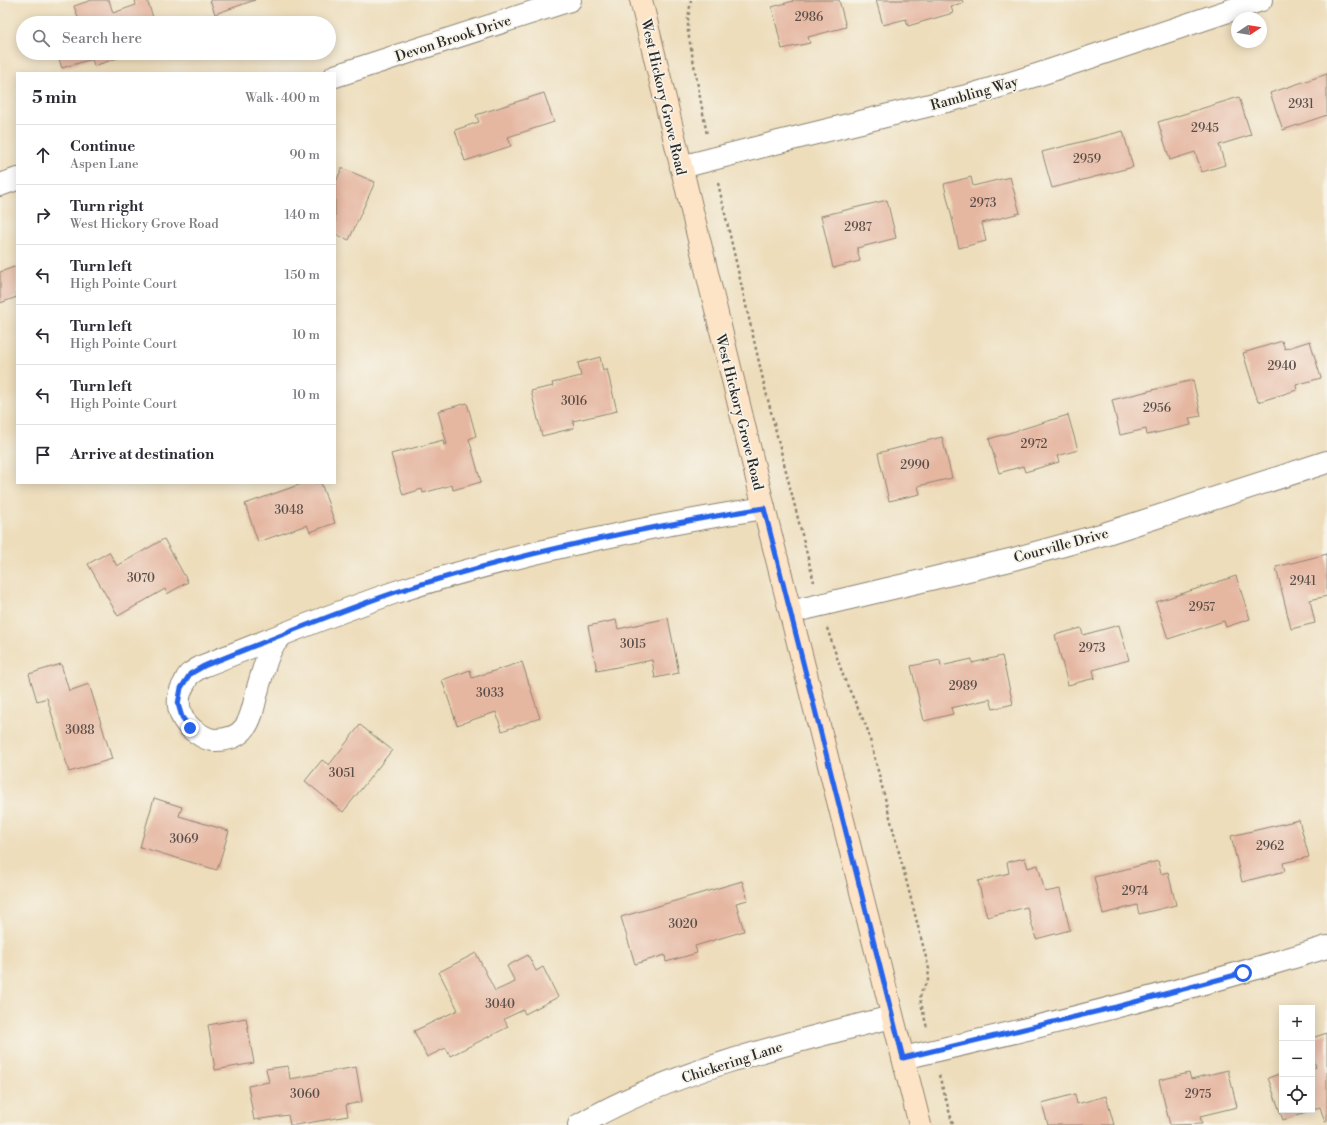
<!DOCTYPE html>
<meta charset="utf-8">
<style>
body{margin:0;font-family:"Libre Bodoni",serif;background:#f2f2f3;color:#2b2b33}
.controls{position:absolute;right:12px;bottom:12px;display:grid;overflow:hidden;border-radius:0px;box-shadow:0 2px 10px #0003}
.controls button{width:36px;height:36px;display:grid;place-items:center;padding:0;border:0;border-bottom:1px solid #e1e1e2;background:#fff;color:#2b2b33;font:20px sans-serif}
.compass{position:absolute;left:1231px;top:12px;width:36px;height:36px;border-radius:50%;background:#fff;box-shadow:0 2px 10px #0003;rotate:78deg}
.stop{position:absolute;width:12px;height:12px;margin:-9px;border:3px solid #2563eb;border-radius:50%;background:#fff}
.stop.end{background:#2563eb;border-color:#fff;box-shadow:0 1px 4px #0008}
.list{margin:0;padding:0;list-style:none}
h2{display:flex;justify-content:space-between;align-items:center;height:52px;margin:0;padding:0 16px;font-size:17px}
h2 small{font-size:13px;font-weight:400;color:#7c7c81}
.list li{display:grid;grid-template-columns:26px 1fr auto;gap:12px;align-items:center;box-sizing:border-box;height:60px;padding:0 16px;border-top:1px solid #e1e1e2}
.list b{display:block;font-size:15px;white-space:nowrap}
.list p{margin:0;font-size:13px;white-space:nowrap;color:#7c7c81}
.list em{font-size:13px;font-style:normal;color:#7c7c81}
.icon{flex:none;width:22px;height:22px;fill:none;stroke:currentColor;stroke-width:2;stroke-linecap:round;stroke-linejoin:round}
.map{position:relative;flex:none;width:1327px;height:1125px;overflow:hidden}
.search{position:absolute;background:#fff;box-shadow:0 2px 10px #0003;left:16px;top:16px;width:320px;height:44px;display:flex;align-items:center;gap:10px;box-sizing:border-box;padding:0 14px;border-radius:22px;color:#7c7c81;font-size:15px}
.panel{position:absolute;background:#fff;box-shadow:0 2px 10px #0003;left:16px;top:72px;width:320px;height:412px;border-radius:0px}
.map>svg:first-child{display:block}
.building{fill:#e5b6a0}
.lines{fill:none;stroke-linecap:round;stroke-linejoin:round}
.street-casing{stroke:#8c8473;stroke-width:24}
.secondary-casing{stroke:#8c8473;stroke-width:24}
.path{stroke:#8c8473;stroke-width:2.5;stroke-dasharray:3 3;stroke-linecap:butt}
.street{stroke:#fff;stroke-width:22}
.secondary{stroke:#fee4c6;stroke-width:22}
.route{stroke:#2563eb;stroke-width:5}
.labels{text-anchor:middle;stroke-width:3.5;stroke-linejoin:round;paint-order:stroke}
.number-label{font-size:12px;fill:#5a4e48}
.street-label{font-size:14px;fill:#2b2b2b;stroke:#f7f3e8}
</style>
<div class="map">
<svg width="1327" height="1125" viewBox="0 0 1327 1125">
<rect width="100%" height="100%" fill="#f7f3e8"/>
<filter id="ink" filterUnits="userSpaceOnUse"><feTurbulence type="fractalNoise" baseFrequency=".025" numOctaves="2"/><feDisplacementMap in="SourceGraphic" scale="8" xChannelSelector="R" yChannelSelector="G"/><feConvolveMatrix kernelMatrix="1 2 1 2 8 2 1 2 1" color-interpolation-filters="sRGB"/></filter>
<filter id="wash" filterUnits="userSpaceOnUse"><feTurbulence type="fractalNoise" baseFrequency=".012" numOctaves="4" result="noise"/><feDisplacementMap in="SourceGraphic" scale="16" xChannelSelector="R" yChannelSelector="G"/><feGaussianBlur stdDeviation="0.9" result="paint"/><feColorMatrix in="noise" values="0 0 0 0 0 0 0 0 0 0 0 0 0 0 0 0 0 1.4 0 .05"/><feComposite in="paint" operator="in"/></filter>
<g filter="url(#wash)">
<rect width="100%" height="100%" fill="#edddbb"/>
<g id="blocks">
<path class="building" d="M92,0h17l4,13 23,-8 -1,-5h12l8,23h-75l-6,-17z
M210,0h45l-40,14z
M792,0h47l7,27 -38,10 2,6 -28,6 -10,-42 21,-6z
M876,0h86l1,3 -12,3 2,7 -45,13 -2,-7 -23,6z
M57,53h75l-38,13 -2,-7 -30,9z
M1327,74v41l-44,15 -13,-37z
M544,93l10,29 -46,15 3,9 -46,15 -10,-31 24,-8 -3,-7z
M1239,97l12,38 -32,10 6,20 -23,7 -7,-20 -25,8 -12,-38z
M1123,131l10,36 -81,21 -10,-36z
M342,168l33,14 -26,58 -14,-6v-50z
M971,177l2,9 37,-9 10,36 -38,10 4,18 -27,7 -15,-64z
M887,200l9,38 -39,10 3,13 -27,7 -12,-52z
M17,266v31l-17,6v-31z
M1282,341l3,8 25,-8 11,37 -25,7 1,5 -39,12 -15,-49z
M600,357l3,14 4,-2 10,42 -44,10 1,7 -32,8 -11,-45 22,-5 -1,-3 29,-7 -3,-13z
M1193,380l8,36 -12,2 2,7 -44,10 -1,-6 -26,6 -8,-35z
M467,403l9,33 -7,3 12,43 -28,8 -1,-5 -29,8 -1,-4 -19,6 -12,-41 52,-14 1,5 3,-1 -9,-33z
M1068,415l10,35 -21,6 2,6 -34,10 -2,-6 -24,7 -10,-34z
M942,437l10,41 -34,8 2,8 -31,7 -11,-48z
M304,483h17l14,40 -25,9 -3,-7 -49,17 -13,-38z
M164,539l24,43 -21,12 -2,-5 -47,27 -30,-52 21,-12 8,14z
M1327,554v42l-17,4 5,23 -24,6 -15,-62z
M1236,576l14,43 -24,8 -2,-6 -56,18 -12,-37z
M668,618l11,55 -24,5 -3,-18 -55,11 -9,-45 28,-6 2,9z
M1119,625l10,35 -36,10 2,8 -27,7 -13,-50 26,-7 2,7z
M1002,656l11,48 -20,5 -3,-10 -39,9 2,6 -29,7 -13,-55 29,-6 1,6 31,-7v4z
M522,662l18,56 -38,13 -6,-19 -39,13 -15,-45 28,-10 2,8z
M61,664l8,27 20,-7 23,75 -43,13 -22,-74 -10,3 -8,-27z
M360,725l32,25 -49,62 -38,-31 17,-21 7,5z
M154,798l28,9 -3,9 50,15 -12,39 -77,-23z
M1299,820l10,37 -26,6 2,8 -43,11 -11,-46z
M1025,858l3,10 10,-3 7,27 15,-3 10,41 -34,9 -9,-32 -40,10 -9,-36 31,-8 -2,-11z
M1158,861l3,13 7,-2 8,33 -37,9 -2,-9 -34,9 -9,-37z
M742,881l6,19 -12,3 8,28 -49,15 2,7 -31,9 -1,-7 -30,9 -14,-47z
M476,953l19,38 20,-9 -8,-16 21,-11 8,16 7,-4 15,30 -33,17 -2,-4 -19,9 4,8 -58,29 -4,-8 -19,9 -13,-26 44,-21 -19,-38z
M246,1018l8,45 -39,7 -7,-45z
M1327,1033v88l-2,1 -5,-15 -8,3v-41l4,-2 -4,-12v-17z
M288,1066l2,13 66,-12 6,35 -16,3 2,11 -52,9h-6l-2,-10 -34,5 -6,-34 21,-4 -3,-13z
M1228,1070l9,37 -37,9 2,8 -32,1 -11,-45 30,-7 2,6z
M1282,1073v37h29l-28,10 -15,-42z
M1075,1094l2,10 29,-8 8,29h-66l-6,-22z"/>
</g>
</g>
<g filter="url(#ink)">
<use href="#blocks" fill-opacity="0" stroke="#8c8473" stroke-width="1"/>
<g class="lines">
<defs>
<path id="street" d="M335,76l235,-76
M681,167l98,-25 192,-47 69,-21 221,-74
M0,185l17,-6
M791,612l219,-52 94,-26 223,-72
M282,635c-4,5 -9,9 -11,14 -5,10 -8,22 -11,32 -9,28 -6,59 -45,59 -8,0 -15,-5 -22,-10 -14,-11 -19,-30 -9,-46 2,-3 3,-8 6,-10 4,-3 9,-6 13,-8 64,-25 128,-52 193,-74 120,-39 243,-64 368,-84
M903,1058c143,-32 285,-68 424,-111
M579,1125c92,-54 209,-82 313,-108"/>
<path id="secondary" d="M641,0l123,508 156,617"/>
</defs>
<use href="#street" class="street-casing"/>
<use href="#secondary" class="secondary-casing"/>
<path class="path" d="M691,0l-3,19v13l19,103
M718,183l46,201 50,198
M827,628l17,50 23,50 62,241 -1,11 -7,12 -1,7 7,29
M939,1075l14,50"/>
<use href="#street" class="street"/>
<use href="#secondary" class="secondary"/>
</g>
</g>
<g class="lines" filter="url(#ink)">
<path class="route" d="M190,728l-8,-11 -4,-13 3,-16 9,-14 14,-8c63,-25 127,-52 192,-74 120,-38 243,-64 368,-84l139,550 213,-51 127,-34"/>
</g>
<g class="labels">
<g class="number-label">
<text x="809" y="21">2986</text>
<text x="1301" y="108">2931</text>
<text x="1205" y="132">2945</text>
<text x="1087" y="163">2959</text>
<text x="983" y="207">2973</text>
<text x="858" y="231">2987</text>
<text x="1282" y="370">2940</text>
<text x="574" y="405">3016</text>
<text x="1157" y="412">2956</text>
<text x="1034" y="448">2972</text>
<text x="915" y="469">2990</text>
<text x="289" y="514">3048</text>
<text x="141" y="582">3070</text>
<text x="1303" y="585">2941</text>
<text x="1202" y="611">2957</text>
<text x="633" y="648">3015</text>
<text x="1092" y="652">2973</text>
<text x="963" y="690">2989</text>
<text x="490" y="697">3033</text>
<text x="80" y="734">3088</text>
<text x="342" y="777">3051</text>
<text x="184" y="843">3069</text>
<text x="1270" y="850">2962</text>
<text x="1135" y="895">2974</text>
<text x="683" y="928">3020</text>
<text x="500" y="1008">3040</text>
<text x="305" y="1098">3060</text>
<text x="1198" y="1098">2975</text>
</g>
<g class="street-label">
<text transform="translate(453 38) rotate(-18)" y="5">Devon Brook Drive</text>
<text transform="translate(974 93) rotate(-16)" y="5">Rambling Way</text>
<text transform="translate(664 97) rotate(77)" y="5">West Hickory Grove Road</text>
<text transform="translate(740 412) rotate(76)" y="5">West Hickory Grove Road</text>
<text transform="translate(1061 545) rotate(-15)" y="5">Courville Drive</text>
<text transform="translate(732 1062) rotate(-18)" y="5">Chickering Lane</text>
</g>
</g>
</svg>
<div class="controls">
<button>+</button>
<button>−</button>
<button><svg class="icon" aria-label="locate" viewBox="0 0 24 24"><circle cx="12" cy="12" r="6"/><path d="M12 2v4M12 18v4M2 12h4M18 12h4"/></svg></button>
</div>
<svg class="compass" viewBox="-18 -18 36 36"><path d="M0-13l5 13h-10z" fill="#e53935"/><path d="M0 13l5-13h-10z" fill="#7c7c81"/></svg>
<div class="stop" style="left:1243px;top:973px"></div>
<div class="stop end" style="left:190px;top:728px"></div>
<div class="search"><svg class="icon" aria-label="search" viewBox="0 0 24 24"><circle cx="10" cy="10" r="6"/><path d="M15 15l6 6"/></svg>Search here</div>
<section class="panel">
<h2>5 min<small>Walk · 400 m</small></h2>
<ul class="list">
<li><svg class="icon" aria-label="ahead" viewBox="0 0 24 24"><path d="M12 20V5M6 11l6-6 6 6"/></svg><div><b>Continue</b><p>Aspen Lane</p></div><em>90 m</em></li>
<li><svg class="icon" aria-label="right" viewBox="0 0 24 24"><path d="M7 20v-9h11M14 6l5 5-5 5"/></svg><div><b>Turn right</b><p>West Hickory Grove Road</p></div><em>140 m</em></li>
<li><svg class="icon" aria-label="left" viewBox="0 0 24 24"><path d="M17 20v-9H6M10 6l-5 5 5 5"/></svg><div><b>Turn left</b><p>High Pointe Court</p></div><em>150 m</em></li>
<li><svg class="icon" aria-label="left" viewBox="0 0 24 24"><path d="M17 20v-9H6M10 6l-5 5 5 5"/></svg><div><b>Turn left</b><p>High Pointe Court</p></div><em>10 m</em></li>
<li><svg class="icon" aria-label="left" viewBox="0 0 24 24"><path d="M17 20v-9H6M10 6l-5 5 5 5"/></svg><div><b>Turn left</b><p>High Pointe Court</p></div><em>10 m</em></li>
<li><svg class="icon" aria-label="arrive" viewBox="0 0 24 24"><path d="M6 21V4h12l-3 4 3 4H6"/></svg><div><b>Arrive at destination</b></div></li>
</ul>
</section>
</div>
